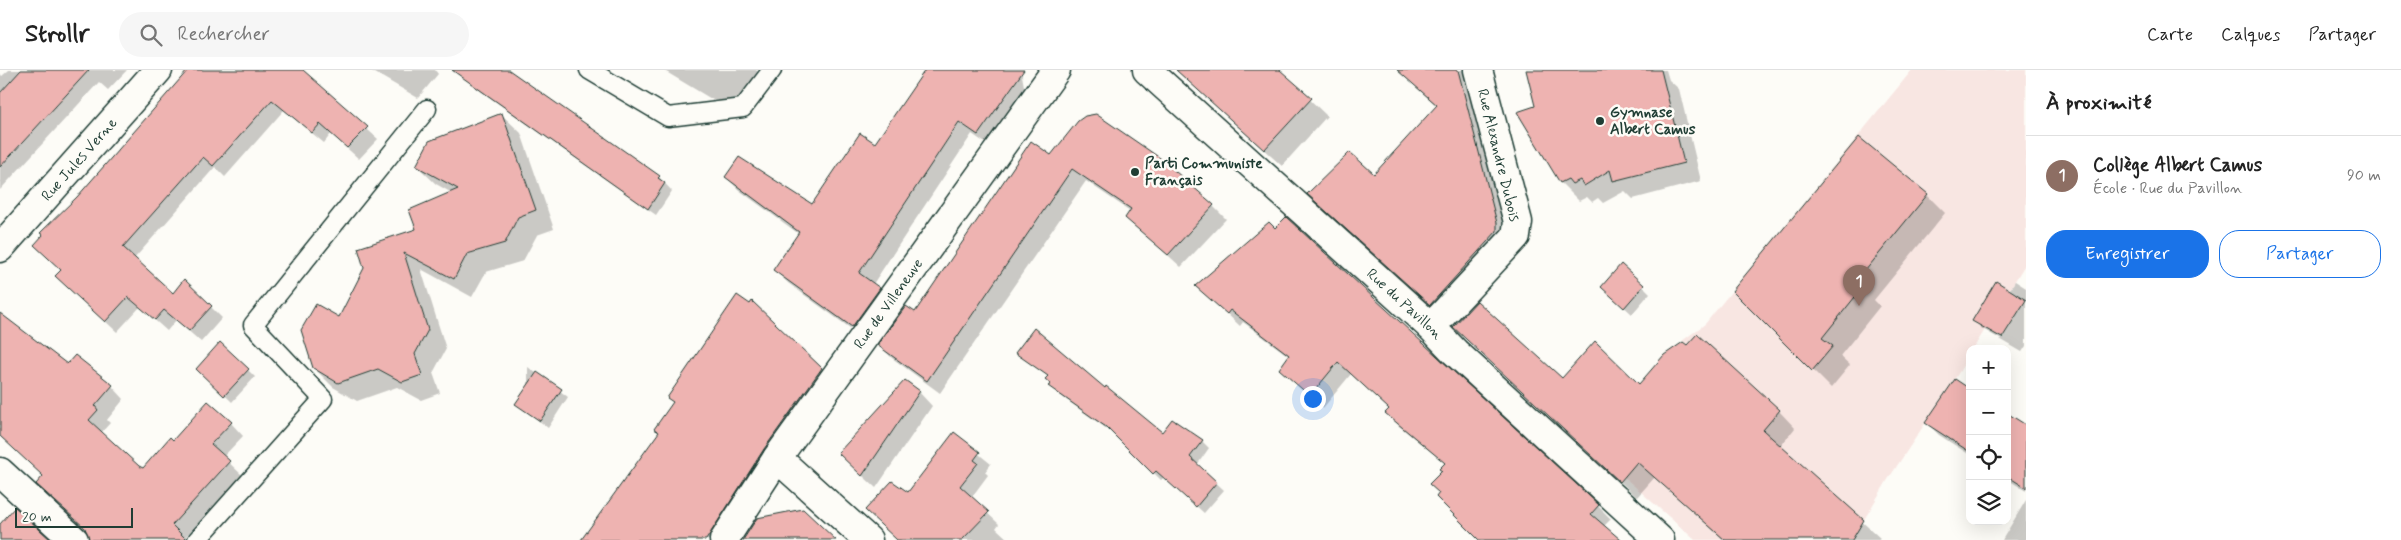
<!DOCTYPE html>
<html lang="fr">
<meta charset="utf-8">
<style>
body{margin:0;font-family:Mynerve,sans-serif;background:#f6f6f6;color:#222}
.controls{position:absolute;right:15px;bottom:15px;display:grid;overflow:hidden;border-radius:10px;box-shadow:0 5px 20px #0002}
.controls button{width:45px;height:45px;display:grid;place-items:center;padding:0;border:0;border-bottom:1px solid #e0e0e0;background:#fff;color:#222;font:25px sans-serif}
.scale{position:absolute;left:15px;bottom:12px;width:118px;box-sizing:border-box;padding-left:5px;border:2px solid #1f3d34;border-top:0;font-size:14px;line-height:18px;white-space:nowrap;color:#1f3d34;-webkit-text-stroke:4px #fdfcf7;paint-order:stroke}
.you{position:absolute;left:1312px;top:328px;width:18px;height:18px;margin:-12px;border:4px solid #fff;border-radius:50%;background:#1a73e8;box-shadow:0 0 0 8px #1a73e833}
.badge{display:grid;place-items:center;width:32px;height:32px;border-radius:50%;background:#1a73e8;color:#fff;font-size:16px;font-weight:700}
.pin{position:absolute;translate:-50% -41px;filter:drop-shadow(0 1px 2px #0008)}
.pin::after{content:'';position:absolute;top:26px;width:18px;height:15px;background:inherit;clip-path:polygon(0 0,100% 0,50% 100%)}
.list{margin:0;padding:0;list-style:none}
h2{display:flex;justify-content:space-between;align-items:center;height:65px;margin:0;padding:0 20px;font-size:21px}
h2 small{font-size:16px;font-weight:400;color:#767676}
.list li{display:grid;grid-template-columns:32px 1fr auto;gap:15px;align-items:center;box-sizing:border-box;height:80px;padding:0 20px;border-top:1px solid #e0e0e0}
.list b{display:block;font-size:19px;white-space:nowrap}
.list p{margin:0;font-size:16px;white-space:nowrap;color:#767676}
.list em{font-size:16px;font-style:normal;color:#767676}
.actions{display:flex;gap:10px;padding:15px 20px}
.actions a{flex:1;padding:11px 0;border:1px solid #1a73e8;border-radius:20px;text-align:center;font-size:18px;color:#1a73e8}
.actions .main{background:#1a73e8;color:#fff}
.icon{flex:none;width:28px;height:28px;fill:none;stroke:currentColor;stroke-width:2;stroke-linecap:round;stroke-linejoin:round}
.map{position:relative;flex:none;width:2026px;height:470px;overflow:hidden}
header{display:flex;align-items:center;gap:30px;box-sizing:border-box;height:70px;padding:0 25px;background:#fff;border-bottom:1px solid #e0e0e0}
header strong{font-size:24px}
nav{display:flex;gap:28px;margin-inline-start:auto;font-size:18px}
.search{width:350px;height:45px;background:#f6f6f6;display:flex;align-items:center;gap:12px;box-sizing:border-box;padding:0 18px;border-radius:28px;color:#767676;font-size:19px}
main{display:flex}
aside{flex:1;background:#fff}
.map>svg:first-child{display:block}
.built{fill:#f8e6e2}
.shadow{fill:#0003}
.building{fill:#eeb3b1;stroke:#1f3d34}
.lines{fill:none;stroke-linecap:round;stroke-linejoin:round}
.lane-casing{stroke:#1f3d34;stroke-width:21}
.street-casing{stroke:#1f3d34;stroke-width:31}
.lane{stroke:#fdfcf7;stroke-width:18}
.street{stroke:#fdfcf7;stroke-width:28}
.poi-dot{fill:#1f3d34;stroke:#fdfcf7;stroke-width:2}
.labels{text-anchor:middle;stroke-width:5;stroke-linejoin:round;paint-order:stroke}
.poi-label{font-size:15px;font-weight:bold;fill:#1f3d34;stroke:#fdfcf7;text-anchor:start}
.street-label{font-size:15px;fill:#1f3d34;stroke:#fdfcf7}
</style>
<header>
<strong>Strollr</strong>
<div class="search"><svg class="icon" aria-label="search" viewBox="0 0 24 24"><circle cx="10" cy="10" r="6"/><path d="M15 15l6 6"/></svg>Rechercher</div>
<nav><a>Carte</a><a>Calques</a><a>Partager</a></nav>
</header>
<main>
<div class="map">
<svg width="2026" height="470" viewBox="0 0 2026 470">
<rect width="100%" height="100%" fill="#fdfcf7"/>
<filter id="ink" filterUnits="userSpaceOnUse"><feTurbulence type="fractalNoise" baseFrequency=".02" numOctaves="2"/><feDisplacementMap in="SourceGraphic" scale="10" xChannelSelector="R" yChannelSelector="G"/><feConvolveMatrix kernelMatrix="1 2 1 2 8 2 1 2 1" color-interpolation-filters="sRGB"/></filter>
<g filter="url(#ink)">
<path class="built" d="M1912,0h114v193l-53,86h-3v5l-14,23 -69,104 -35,59h-157l-97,-86 89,-109 -5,-4 23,-17z"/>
<path class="shadow" d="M9,0h118l-19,20 -9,-8 -99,108v-116l2,2z
M190,0h111l77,69 -19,20 -28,-25 -7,9 -40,-33 -59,67 -10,-10 -81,92 39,36 38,12 11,11 -21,24 -25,-22 -9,11 -27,-24 -23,25 -49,-45 -6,-17 15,-72z
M370,0h65l3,4 -20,24z
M469,0h38l152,107 13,14 -16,24 -184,-130 -7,-7z
M663,0h93l6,5 -24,40z
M926,0h95l5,27 -35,50 -19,-13 -99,150 7,5h-3l-27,39 -62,-45 -13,-13 24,-36 -60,-44 -13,-13 87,29 62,-61z
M1176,0h103l48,46 -45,50z
M1397,0h72l44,175 -67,74 -122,-110 50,-33 63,-70z
M1527,0h139l3,10 10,9 22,92 -68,18 -8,-8 -22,12 -5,-5 -6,4 -5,-5 -8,4 -18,-18z
M502,45l19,18 33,96 -17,6 -14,26 -37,11 -14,25 -51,-28 25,80 -13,24 7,20 -19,7 -24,-13 -40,14 -24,-14 -19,-19 25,-50 113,-125 -16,-9 -19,-18z
M1859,69l68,56 18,18 -71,87 6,6 -40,50 10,9 -19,23 -97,-97z
M1052,86l161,50 13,13 -45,48 -55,-50 4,-6 -44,-30 -146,212 -48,-35 -13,-13 37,-31z
M1269,154l329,282 13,13 -7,7 16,14h-139l-41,-46 6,-30 -47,-38 -12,-13 3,-3 -39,-36 -28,34 -29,-27 -4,-24 -47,-35 -3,4 -30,-28z
M2015,211l11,7v58l-4,6 -41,-24 -7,-8 35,-29z
M1643,216l7,7 -18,21 -22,-20z
M880,220l12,11 -27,38 -13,-10z
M0,248l67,48 45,20 12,13 -17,21 3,3 -9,10 37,34 5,2 30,-27 58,-19 12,13 -20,21 19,18 -56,61 4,4h-100l-3,-10 -37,-34 -6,-20 -44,-40z
M1471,273l91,37 77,6 140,25 16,17 -15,19 100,91 -1,2h-155l-69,-63 -18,20z
M1017,283l88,36 57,45 40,7 7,7 -12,17 27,25 -20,23 -40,-36 -3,3 -47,-46 -57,-41 -7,-7 2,-2 -3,-7z
M528,297l40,30 -20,31 -31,-25 11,-16z
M198,299l50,1 7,7 -23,25z
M821,299l12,12 -107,159h-143l77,-107 -5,-4 19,-26 -6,-5z
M1970,320v65l-31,-20 -12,-12z
M919,322l13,14 -56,82 -24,-22z
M2007,344l19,12v65l-19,-12z
M954,364l37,30 -6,8 3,3 -17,23 28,26 -3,4 13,12h-111l10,-46z
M2026,430v40h-24z"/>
<path class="building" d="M21,0h68l-89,97v-74z
M188,0h115l65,57 -21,21 -27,-24 -8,9 -40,-33 -59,66 -10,-9 -80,90 50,46 11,-14 28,27 -23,25 -25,-21 -9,10 -27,-23 -23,25 -50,-46 6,-6 -27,-25 9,-10 -3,-2 37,-36z
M452,0h57l151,106 -2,2 7,5 -17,26z
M925,0h99l-46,65 -19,-13 -25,38 -75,113 21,15 -28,39 -79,-57 26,-38 -74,-55 14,-20 73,47 48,-71 15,10z
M1176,0h104l32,28 -48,52z
M1397,0h61l39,153v8l-67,74 -123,-111 43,-42 24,22 63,-69z
M1526,0h135l23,93 -71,18 -3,-11 -26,16 -4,-6 -8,4 -4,-5 -8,4 -43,-71 18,-6z
M502,43l34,97 -18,7 -13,26 -38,11 -13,25 -50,-26 24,77 -13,24 7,21 -20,7 -24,-13 -40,14 -25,-15 -12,-38 15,-26 23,13 25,-49 -6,-20 58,-19 -7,-19 49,-21 -42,-23 13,-25z
M1096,44l64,44 54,47 -46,50 -43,-37 6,-9 -59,-40 -145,212 -50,-36 29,-39 9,6 116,-171 20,14 27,-34 7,-5z
M1859,67l69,57 -72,88 7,5 -41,51 11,8 -21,25 -80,-80z
M1286,147l313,288 -8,9 30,26h-142l-43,-43 3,-4 -10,-9 13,-13 -3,-2 6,-6 -60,-50 4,-4 -51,-47 -28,34 -31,-27 10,-14 -59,-45 -3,4 -32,-28 74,-64 6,6z
M1621,194l23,21 -20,23 -23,-21z
M1996,211l30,19 -24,38 -30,-17z
M737,225l13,9 2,-3 70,67 -58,81 -58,91h-125l78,-108 -5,-3 19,-27 -6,-4z
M1477,231l85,77 33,-37 44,43 25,-29 19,-13 4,3 10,-11 83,76 -17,20 101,90 -12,20h-127l-88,-78 -17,20 -167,-155z
M0,243l67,51 8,-9 38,30 -18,21 3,4 -9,10 50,46 4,2 27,-31 3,3 35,-39 24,21 -21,22 19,17 -58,64 15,15h-98l-4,-12 -49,-44 7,-8 -43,-40z
M1034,258l71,60 1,-2 56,46 10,-13 31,21 -13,17 27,25 -21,25 -40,-36 -3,3 -47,-47 -58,-41 3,-2 -6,-5 3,-3 -33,-23z
M220,272l29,27 -25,27 -28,-27z
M537,302l25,17 -22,32 -25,-17z
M1955,309l15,10v63l-45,-29z
M905,310l15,11 -58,85 -24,-23z
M2007,343l19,12v63l-19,-12z
M954,362l26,20 -6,8 4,3 -18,23 29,26 -27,28h-65l-32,-30 27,-29 16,11z
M15,437l36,33h-51v-16z
M803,439l33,31h-93l14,-22z"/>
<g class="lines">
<defs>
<path id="lane" d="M589,0l79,47 75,-9 29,-38
M197,470l126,-141 -70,-74 174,-216"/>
<g id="street">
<path id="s1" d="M1147,0l284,257 24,25 205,188"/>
<path id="s2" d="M0,178l158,-178"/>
<path d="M1431,257l85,-91 2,-14 -40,-152"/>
<path d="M777,388l91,82"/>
<path d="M0,402l74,68"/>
<path id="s3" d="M724,470l53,-82 279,-388"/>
</g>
</defs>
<use href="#lane" class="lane-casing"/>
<use href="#street" class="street-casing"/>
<use href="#lane" class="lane"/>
<use href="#street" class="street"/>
</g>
</g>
<g class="poi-dot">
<circle cx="1600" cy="51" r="5"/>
<circle cx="1135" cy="102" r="5"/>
</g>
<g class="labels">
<g class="poi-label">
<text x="1610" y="47">Gymnase<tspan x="1610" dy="17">Albert Camus</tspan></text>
<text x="1145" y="98">Parti Communiste<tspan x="1145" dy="17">Français</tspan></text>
</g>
<g class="street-label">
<text transform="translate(1499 85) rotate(76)" y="5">Rue Alexandre Dubois</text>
<text dy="5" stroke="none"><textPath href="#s2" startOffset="119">Rue Jules Verne</textPath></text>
<text dy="5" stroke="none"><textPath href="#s3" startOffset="288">Rue de Villeneuve</textPath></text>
<text dy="5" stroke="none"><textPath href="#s1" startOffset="348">Rue du Pavillon</textPath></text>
</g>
</g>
</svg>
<div class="controls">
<button>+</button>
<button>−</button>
<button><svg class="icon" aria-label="locate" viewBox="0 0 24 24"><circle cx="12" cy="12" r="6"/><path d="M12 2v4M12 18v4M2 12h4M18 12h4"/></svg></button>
<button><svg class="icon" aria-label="layers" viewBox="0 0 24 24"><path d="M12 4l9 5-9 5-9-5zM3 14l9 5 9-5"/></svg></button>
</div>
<div class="scale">20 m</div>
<div class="you"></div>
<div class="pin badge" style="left:1859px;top:236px;background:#8d6e63">1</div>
</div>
<aside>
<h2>À proximité<small></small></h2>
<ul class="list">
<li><span class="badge" style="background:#8d6e63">1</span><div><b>Collège Albert Camus</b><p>École · Rue du Pavillon</p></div><em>90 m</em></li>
</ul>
<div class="actions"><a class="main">Enregistrer</a><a>Partager</a></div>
</aside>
</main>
